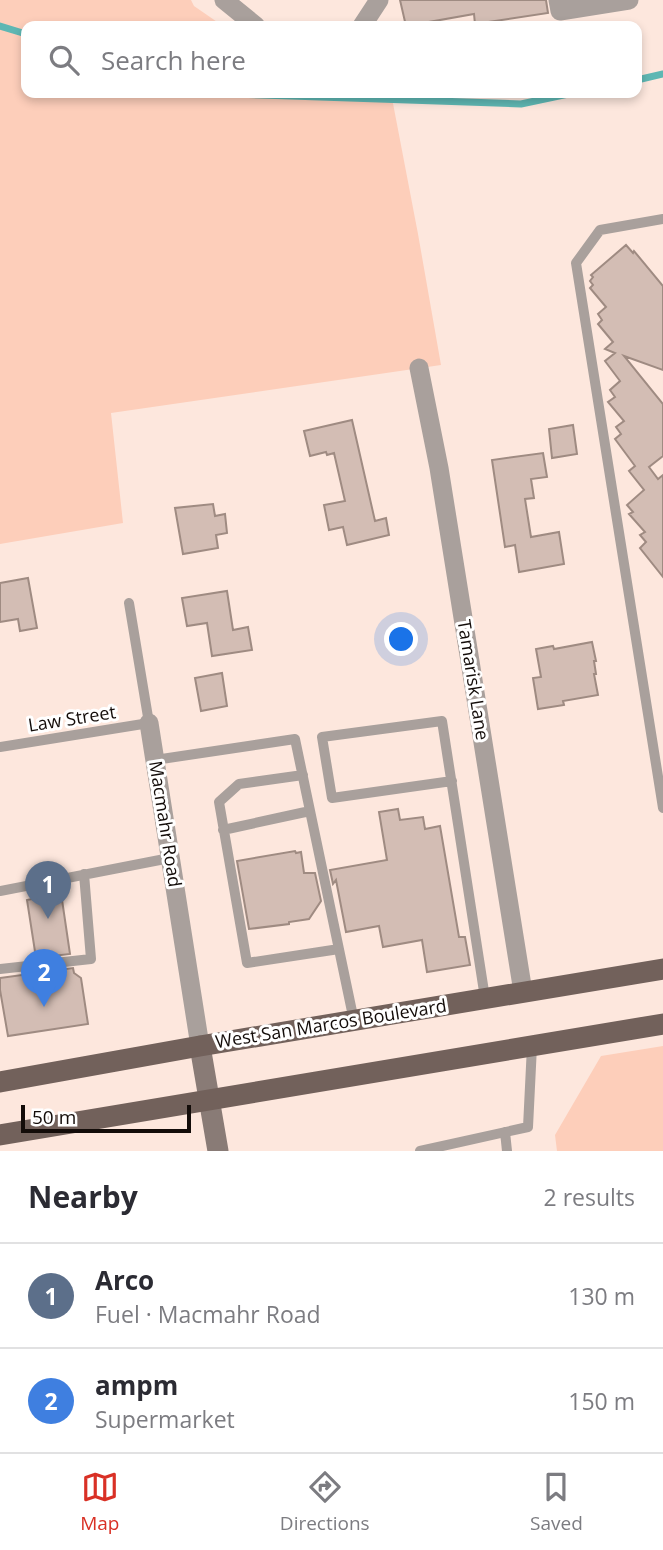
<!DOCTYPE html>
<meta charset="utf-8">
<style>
body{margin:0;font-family:"Open Sans",sans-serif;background:#f2f2f3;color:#2b2b33}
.scale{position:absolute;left:21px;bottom:18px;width:170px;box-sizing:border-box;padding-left:7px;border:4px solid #130c09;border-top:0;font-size:19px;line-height:24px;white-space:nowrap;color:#130c09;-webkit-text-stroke:5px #fff;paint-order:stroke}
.you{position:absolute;left:402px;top:640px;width:24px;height:24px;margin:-18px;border:5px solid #fff;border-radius:50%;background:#1a73e8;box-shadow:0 0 0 10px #1a73e833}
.badge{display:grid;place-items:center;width:46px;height:46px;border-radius:50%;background:#d93025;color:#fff;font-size:23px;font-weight:700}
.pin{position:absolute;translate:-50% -58px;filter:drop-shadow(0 2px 4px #0008)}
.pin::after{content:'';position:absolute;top:37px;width:24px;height:21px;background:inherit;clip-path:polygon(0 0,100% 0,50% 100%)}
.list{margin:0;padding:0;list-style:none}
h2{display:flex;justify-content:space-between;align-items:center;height:91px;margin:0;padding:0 28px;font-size:30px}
h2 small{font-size:23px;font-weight:400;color:#7c7c81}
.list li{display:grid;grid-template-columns:46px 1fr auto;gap:21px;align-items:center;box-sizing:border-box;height:105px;padding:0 28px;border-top:2px solid #e1e1e2}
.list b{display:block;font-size:26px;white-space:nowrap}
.list p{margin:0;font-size:23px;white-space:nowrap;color:#7c7c81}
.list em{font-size:23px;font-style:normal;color:#7c7c81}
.icon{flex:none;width:38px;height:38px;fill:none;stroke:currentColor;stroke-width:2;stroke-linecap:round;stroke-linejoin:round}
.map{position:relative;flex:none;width:663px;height:1151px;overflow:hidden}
.search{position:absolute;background:#fff;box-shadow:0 4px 10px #0003;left:21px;right:21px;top:21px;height:77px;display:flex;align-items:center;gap:18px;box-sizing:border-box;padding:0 24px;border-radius:14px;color:#7c7c81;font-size:26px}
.sheet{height:301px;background:#fff}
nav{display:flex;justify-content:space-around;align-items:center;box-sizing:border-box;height:98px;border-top:2px solid #e1e1e2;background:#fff;font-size:19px;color:#7c7c81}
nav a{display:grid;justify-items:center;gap:4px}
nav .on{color:#d93025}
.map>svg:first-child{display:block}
.green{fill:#fdceba}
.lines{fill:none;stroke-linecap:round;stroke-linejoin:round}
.stream{stroke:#5eb7b3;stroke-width:7}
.building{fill:#d3bdb4;stroke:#9f8b82;stroke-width:2}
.service{stroke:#a9a09c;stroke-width:10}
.minor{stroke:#a9a09c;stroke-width:19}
.secondary{stroke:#897b76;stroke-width:21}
.primary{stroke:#72615b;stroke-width:21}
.labels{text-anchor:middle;stroke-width:6;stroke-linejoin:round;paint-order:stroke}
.street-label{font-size:18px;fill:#130c09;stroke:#fff}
</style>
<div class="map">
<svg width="663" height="1151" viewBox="0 0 663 1151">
<rect width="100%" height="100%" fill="#fde7dd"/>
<path class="green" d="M0,0h191l3,6 29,20h-197v67h365l27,141 23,131 -330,48 12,110 -123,21z
M663,1046v105h-106l-2,-16 46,-79z"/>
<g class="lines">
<path class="stream" d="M0,26l26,8
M637,80l26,-6
M202,93l319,11 52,-11"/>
</g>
<path class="building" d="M400,0h146l2,13 -73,11 -1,-10 -68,12z
M626,245l7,8 1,-2 29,35v84l-39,-14 39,48v52l-14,11 9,12 5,-4v102l-23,-29 6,-6 -6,-7 5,-3 -16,-18 4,-2 -6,-7 17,-15 -15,-19 6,-5 -20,-27 6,-5 -5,-7 8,-6 -16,-19 7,-5 -5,-7 10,-9 -15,-20 10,-8 -10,-4 8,-7 -15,-18 4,-4 -4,-6 8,-7 -16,-19 3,-3 -3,-4 3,-4 -2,-2z
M352,420l23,101 11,-3 3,17 -42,10 -4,-18 -14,3 -5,-25 21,-4 -11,-48 -7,2 -1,-3 -16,4 -6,-25z
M573,425l4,29 -25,4 -3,-29z
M543,453l4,24 -16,2 3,19 -9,1 6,38 28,-5 5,32 -45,8 -4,-27 -10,2 -13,-87z
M213,504l2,12 10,-2 2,19 -11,2 2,13 -35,6 -8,-46z
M28,578l9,50 -17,3 -2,-12 -18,3v-39z
M227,591l6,39 15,-3 4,23 -40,6 -5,-33 -20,3 -5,-28z
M592,642l4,19h-2l2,13h-2l4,21 -35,6 1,4 -26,4 -5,-31 8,-1 -5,-28 17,-3 1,3z
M222,673l5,33 -26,5 -6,-33z
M398,809l2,11 23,-3 2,12 15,-3 19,111h6l5,28 -43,7 -5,-32 -39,7 -4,-21 -33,6 -10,-52 -3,4 -3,-14 57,-10 -8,-48z
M295,851l1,2 5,-1 3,21h11l6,28 -12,18 -20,3v2l-40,5 -12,-68z
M61,893l9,61 -34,4 -9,-58z
M73,968l1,5 7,5 7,46 -80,12 -8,-46v-12z"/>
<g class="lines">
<path class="service" d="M663,219l-63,11 -24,33 87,545
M0,747l149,-24 -20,-120
M155,760l140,-21 59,282
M303,775l-64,9 -20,18 28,161 92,-14
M452,781l-120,17 -10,-61 120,-16 43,277
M223,830l87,-19
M0,891l170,-33
M0,969l91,-10 -7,-85
M505,1132l2,19
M420,1151l108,-24 4,-81"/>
<path class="minor" d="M224,0l32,26
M558,0l2,11 69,-11
M362,26l17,-26
M419,368l20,100 84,524
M149,723l51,323"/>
<path class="secondary" d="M200,1046l18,105"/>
<path class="primary" d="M0,1082l200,-36 463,-77
M0,1135l663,-111"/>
</g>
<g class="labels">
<g class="street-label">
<text transform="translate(473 680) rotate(81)" y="6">Tamarisk Lane</text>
<text transform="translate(72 719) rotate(-9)" y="6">Law Street</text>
<text transform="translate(165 824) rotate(81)" y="6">Macmahr Road</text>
<text transform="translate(331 1024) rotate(-9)" y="6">West San Marcos Boulevard</text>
</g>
</g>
</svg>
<div class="scale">50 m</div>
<div class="you"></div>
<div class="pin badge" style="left:48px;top:919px;background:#5c6f8a">1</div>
<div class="pin badge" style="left:44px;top:1007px;background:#3f7fe0">2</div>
<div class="search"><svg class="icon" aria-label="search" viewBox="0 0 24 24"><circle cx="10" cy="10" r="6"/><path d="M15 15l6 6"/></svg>Search here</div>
</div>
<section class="sheet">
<h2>Nearby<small>2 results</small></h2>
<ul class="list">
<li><span class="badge" style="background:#5c6f8a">1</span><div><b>Arco</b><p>Fuel · Macmahr Road</p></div><em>130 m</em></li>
<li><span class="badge" style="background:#3f7fe0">2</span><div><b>ampm</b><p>Supermarket</p></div><em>150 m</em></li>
</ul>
</section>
<nav>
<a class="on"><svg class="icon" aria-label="map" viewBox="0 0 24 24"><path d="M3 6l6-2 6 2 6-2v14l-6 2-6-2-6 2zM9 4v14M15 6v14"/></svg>Map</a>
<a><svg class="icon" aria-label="directions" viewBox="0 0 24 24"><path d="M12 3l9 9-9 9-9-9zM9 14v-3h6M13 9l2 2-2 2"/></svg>Directions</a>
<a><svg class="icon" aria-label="saved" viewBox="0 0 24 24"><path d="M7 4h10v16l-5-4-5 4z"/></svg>Saved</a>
</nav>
